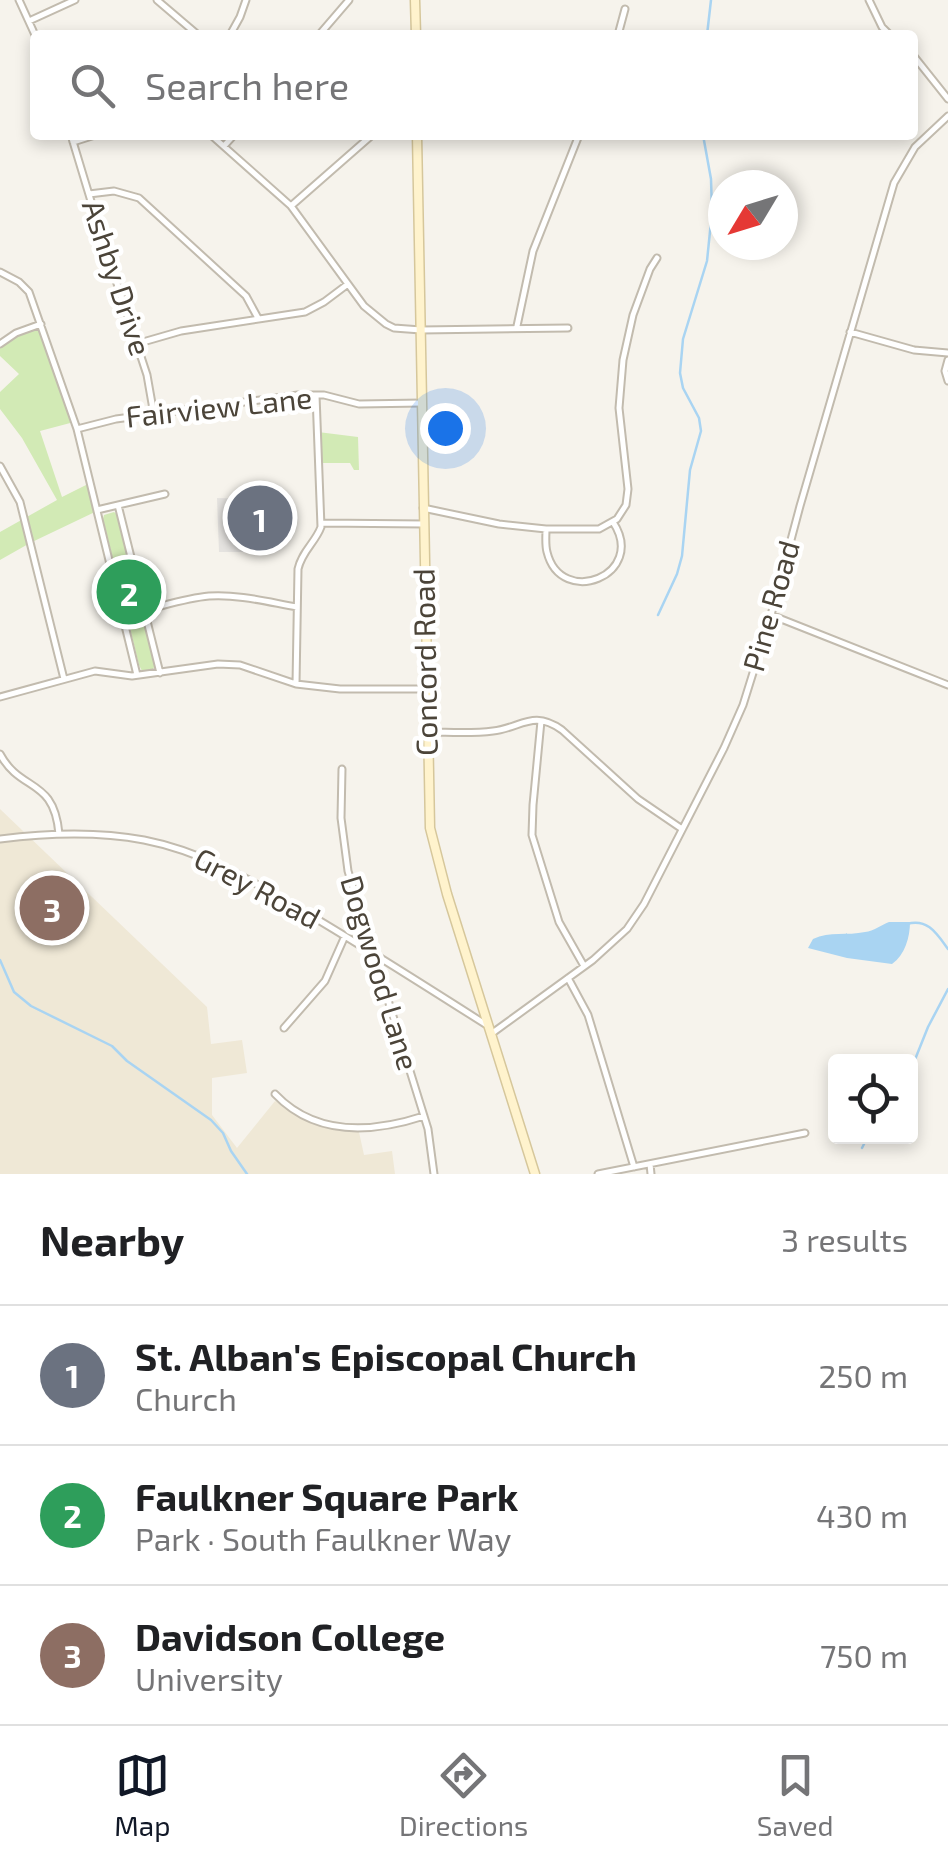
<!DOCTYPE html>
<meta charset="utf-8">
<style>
body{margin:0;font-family:"Exo 2",sans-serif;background:#f6f6f6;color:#202124}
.controls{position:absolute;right:30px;bottom:30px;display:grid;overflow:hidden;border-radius:10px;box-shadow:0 5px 15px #0003}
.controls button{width:90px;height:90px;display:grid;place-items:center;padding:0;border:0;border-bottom:2px solid #e0e0e0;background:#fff;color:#202124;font:50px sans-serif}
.compass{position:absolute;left:708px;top:170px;width:90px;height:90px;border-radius:50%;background:#fff;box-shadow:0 5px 15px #0003;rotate:232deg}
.you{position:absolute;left:445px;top:428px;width:35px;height:35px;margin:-25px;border:8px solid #fff;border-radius:50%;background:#1a73e8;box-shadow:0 0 0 15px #1a73e833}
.badge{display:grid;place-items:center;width:65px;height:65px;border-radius:50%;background:#111827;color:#fff;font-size:32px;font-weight:700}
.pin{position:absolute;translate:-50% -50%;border:5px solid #fff;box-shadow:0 2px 10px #0006}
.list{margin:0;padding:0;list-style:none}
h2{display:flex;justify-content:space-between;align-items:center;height:130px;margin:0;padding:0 40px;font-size:42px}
h2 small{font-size:32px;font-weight:400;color:#757577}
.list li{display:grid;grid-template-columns:65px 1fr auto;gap:30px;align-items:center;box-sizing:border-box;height:140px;padding:0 40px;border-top:2px solid #e0e0e0}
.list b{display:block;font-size:38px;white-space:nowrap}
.list p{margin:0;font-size:32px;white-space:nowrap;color:#757577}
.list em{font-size:32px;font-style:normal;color:#757577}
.icon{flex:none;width:55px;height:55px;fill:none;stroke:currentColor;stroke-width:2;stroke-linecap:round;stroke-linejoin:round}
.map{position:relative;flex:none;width:948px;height:1174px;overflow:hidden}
.search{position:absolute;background:#fff;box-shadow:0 5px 15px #0003;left:30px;right:30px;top:30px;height:110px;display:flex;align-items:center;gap:25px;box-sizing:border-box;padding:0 35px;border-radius:10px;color:#757577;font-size:38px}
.sheet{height:550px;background:#fff}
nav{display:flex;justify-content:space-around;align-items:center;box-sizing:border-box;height:140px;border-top:2px solid #e0e0e0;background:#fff;font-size:28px;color:#757577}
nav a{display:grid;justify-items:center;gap:5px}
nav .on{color:#111827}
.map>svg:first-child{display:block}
.education{fill:#efe8d6}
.green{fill:#d2eab5}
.parking{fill:#e5e3e0}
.water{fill:#a9d4f2}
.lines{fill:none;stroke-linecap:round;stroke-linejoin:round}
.stream{stroke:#a9d4f2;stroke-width:2.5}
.street-casing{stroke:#c2bbae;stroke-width:9}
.secondary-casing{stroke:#d6c79b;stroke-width:11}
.street{stroke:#fff;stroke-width:5}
.secondary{stroke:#fff3cd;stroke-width:8}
.labels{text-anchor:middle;stroke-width:9;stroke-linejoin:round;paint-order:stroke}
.street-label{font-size:30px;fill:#4b4439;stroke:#fff}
</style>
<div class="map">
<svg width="948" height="1174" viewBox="0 0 948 1174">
<rect width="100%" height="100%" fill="#f6f3ec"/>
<path class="education" d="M0,809l207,198 4,37 31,-4 5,33 -35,5v37l25,33 38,-47 48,26 19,4 17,1 5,23 28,-4 3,23h-395z"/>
<path class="green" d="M41,325l33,97 -34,9 22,66 28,-14 7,28 -67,32 -30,17v-28l57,-32 -35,-62 -22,-29v-17l19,-18 -19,-18v-11l9,-8z
M318,432l40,5 1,33h-5l-4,-7h-31z
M114,512l4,3 38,150 -4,5 -10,1 -3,-6 -36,-146 1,-4z"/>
<path class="parking" d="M217,498l33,1 -1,43 -3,10h-27z"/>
<path class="water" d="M889,922h21c0,15 -5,33 -18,42l-45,-6 -39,-10 5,-9c17,-8 34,-3 52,-7 9,-1 16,-7 24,-10z"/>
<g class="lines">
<path class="stream" d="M707,35l4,-35
M658,615l19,-41 5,-18 8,-86 11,-39 -2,-13 -16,-30 -3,-15 3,-34 24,-78 5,-49 -1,-33 -8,-44
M907,924c21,-6 30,10 41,25
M0,960l14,32 17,14 81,40 15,15 84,59 12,13 8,18 16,23
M910,1072l18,-45 20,-38
M862,1148l6,-12"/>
<defs>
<path id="street" d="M19,0l16,35
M157,0l41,35
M869,0l13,27 8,8
M29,21l46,-21
M230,35l10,-18 6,-17
M319,35l30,-35
M618,35l7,-26
M913,55l35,44
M71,135l32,106 44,134 7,40
M211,135l80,71 73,100 22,18 8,4 27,2 147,-2
M73,142l22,-7
M224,146l10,-11
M89,194l25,-3 25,7 107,98 12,22
M291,206l81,-71
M0,272l19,10 10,10 48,137 60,246
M517,326l16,-75 46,-116
M850,332l64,18 34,3
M0,344l16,-11 25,-9
M136,344l45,-13 124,-19 19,-10 24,-18
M948,360l-3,11 3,10
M77,429l39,-10 182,-24h26l35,9 63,-1
M0,466l20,36 44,177
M118,505l42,168
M423,508l76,16 47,5h53l18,-10 9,-14 2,-16 -9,-81 4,-48 10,-45 17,-46 7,-11
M97,510l68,-16
M322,523l102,1
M546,529c0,7 -1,16 1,23 14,57 101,23 66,-30
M145,610c21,-5 42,-12 64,-14 29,-2 59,6 88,11
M771,615l177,70
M296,684l2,-115c4,-18 17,-26 23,-42l-5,-132
M0,697l95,-26 37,5 86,-12 22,1 56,19 44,5h86
M541,721l-8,84 -1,30 27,87 25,44
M427,732c21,0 44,2 66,-1 28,-3 40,-22 69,-1l76,69 44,30
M0,754c21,39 54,23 59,80
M342,769l-1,49 7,53 80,258 6,45
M0,839c48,-6 96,-8 144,1 62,12 113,44 166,75 59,35 117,72 175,109
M568,978l20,37 46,152
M284,1028l41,-47 20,-45
M491,1034l102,-74 34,-31 17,-25 80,-156 19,-43 28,-90 29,-109 94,-323 21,-36 33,-31
M275,1094c40,42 97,39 149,22
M650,1164l1,10
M598,1174l207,-41"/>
<path id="secondary" d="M415,0l1,35
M417,135l13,693 17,66 88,280"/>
</defs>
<use href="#street" class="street-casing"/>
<use href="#secondary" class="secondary-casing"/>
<use href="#street" class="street"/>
<use href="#secondary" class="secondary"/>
</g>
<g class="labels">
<g class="street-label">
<text transform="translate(116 278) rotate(72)" y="10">Ashby Drive</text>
<text transform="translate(219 408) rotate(-6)" y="10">Fairview Lane</text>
<text transform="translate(772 606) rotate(-74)" y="10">Pine Road</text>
<text transform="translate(426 662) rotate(-91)" y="10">Concord Road</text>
<text transform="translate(257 889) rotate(28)" y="10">Grey Road</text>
<text transform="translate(379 973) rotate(73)" y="10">Dogwood Lane</text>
</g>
</g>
</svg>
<div class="controls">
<button><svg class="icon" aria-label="locate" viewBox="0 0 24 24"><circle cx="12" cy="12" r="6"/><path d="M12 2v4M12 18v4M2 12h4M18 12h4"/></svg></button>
</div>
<svg class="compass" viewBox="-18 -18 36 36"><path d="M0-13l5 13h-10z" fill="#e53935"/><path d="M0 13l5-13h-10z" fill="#757577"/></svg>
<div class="you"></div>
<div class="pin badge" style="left:260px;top:518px;background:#6b7280">1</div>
<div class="pin badge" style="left:129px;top:592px;background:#2e9e5b">2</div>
<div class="pin badge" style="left:52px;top:908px;background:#8d6e63">3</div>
<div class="search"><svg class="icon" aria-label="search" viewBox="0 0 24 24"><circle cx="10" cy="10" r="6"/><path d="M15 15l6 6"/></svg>Search here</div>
</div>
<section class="sheet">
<h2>Nearby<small>3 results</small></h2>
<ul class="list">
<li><span class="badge" style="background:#6b7280">1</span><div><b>St. Alban's Episcopal Church</b><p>Church</p></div><em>250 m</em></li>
<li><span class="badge" style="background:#2e9e5b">2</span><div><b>Faulkner Square Park</b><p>Park · South Faulkner Way</p></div><em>430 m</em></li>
<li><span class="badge" style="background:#8d6e63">3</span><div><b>Davidson College</b><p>University</p></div><em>750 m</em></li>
</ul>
</section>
<nav>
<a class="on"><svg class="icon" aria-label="map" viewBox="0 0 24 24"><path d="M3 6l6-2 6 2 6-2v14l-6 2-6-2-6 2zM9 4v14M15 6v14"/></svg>Map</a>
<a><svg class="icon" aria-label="directions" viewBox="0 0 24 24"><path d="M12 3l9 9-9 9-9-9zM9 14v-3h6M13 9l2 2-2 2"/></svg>Directions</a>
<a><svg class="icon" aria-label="saved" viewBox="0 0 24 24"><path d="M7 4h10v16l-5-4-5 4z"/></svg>Saved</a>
</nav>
